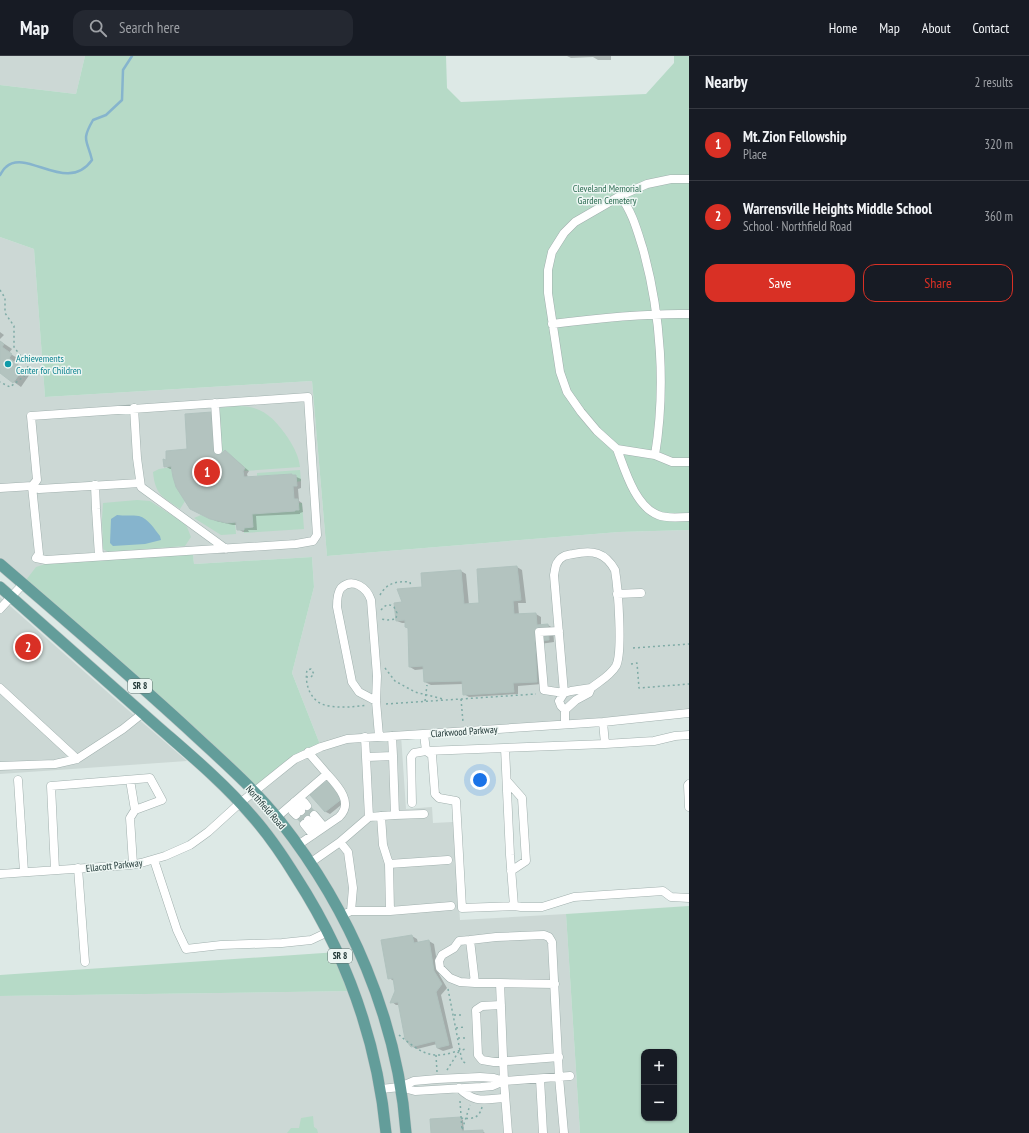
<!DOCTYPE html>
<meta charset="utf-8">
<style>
body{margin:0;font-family:"PT Sans Narrow",sans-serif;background:#242831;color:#f1f3f6}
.controls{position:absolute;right:12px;bottom:12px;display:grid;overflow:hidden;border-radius:8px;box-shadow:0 1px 3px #0004}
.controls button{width:36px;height:36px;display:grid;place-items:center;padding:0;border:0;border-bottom:1px solid #363941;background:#171b24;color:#f1f3f6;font:20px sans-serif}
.you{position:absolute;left:480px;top:724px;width:14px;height:14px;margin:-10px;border:3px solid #fff;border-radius:50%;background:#1a73e8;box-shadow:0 0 0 6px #1a73e833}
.badge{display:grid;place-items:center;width:26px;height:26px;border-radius:50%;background:#d93025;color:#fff;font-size:13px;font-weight:700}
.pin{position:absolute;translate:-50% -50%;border:2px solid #fff;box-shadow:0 1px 4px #0006}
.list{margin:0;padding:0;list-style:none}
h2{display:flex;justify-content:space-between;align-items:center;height:52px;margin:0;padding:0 16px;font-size:17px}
h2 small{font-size:13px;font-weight:400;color:#9ea1a6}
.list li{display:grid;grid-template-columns:26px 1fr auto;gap:12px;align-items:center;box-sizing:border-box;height:72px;padding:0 16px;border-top:1px solid #363941}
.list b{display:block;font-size:15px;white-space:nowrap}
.list p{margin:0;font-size:13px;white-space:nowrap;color:#9ea1a6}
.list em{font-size:13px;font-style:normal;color:#9ea1a6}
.actions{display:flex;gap:8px;padding:12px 16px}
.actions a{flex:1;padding:9px 0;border:1px solid #d93025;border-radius:12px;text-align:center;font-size:14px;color:#d93025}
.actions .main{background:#d93025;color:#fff}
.icon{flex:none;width:22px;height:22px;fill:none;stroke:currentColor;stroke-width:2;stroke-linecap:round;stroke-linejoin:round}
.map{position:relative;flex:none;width:689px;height:1077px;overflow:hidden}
header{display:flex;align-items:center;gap:24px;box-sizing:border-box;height:56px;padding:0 20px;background:#171b24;border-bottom:1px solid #363941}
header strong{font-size:19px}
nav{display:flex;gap:22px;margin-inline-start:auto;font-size:14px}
.search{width:280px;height:36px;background:#242831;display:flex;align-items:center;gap:10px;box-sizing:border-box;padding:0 14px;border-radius:12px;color:#9ea1a6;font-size:15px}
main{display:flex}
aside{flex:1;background:#171b24}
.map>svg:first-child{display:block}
.built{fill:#ccd8d5}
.green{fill:#b6dac7;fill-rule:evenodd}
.water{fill:#86b4cd}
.shadow{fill:#0003}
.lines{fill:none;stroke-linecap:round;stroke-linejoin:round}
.stream{stroke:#86b4cd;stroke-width:2.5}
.building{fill:#b3c3bf;stroke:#b0c2be}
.minor-casing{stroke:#a1b0ae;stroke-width:9}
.major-casing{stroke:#bcc3c3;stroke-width:12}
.path{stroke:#7faba6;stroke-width:1.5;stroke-dasharray:2 3;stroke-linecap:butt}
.minor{stroke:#fff;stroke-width:8}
.major{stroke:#639d9a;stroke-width:11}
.culture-dot{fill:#0f9aa8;stroke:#edf6f3;stroke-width:1.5}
.labels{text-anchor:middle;stroke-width:3;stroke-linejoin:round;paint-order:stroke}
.shield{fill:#edf6f3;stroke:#5e706f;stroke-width:1}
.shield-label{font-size:9px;font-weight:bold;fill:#203736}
.park-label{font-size:10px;fill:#2c6c52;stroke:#edf6f3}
.culture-label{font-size:10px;fill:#0d838f;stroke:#edf6f3;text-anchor:start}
.street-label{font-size:10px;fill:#203736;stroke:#edf6f3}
</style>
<header>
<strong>Map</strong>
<div class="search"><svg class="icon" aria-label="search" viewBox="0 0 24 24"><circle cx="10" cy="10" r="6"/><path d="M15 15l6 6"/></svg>Search here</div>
<nav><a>Home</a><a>Map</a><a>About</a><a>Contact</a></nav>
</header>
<main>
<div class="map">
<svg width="689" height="1077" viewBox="0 0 689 1077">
<rect width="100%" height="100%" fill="#dde9e6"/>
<path class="built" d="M0,0h85l-9,38 -76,-9z
M0,181l34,12 11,148 267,-16 15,175 292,-24 70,-2v183l-288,22 5,74 26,-2 1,16 20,-1 7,98 106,-6 14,219h-580v-137l354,-5 -23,-55 -91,-133 39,-32 42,-24 -29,-74 22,-86 -2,-30 -118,7 -1,-9 -170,29 -23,-20z
M0,541l113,100 74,64 -187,13z"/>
<path class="green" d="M85,0h361l1,32 14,14 185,-8 28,-31v-7h15v474l-70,2 -292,24 -15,-175 -267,16 -11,-148 -34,-12v-152l76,9z
M237,350c25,-1 38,13 51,32 6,9 11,19 12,29l-55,4 -1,-2 -19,-19 -4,3 -3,-45z
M171,411c2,13 7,23 14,34l-5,8c-17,-12 -25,-14 -27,-37l6,-3z
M300,414l1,11 -5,1 -4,-8 -35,2v-3z
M137,444l13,1 34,22 3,4 4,10 -6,9 -77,6 -5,-3 -1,-30 1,-16z
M298,447h4l2,26 -60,4v-5l9,-1 -1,-13 43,-3v-1h3z
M201,459c11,5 21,8 34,7l1,12 -15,1 -27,-17z
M193,498l1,10 118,-7 2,30 -22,86 29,74 -13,5 -54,40 -231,-208 13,-17 15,-5z
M689,850v227h-109l-14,-219zM644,996h30v66h-30z
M338,896l16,39 -354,5v-21z
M313,1060l1,11 3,2 1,4h-31l4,-5h8l2,-10z"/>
<path class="water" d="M117,459c7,1 15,0 22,1 9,2 16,14 21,20l1,4 -16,4 -32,2 -3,-3 1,-24z"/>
<path class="shadow" d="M567,0h44v4h-13l-5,-3 -22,1z
M0,276l4,3 -4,4z
M0,285l12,8 -3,4 10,6 -3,4 14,11 -9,13 -21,-15z
M225,395l24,20 -2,3 1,4 44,-3 9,4v9l-3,1 1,12 3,2 1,9 -3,1v1l-44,2 1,14h-9l1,2h-6l-5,-3v-4h-5l-17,-4 -20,-10 -23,-42h-3l-5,-3 55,-12z
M517,511l5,3 4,33h-8l1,12 17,-1 5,3v8h7l5,3 1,14 -14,2 2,40 -24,2v8l-49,3 -5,-3 -1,-10 -32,1 -6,-3v-13l-10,1 -5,-3 -1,-39 -3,-5h-4l-5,-2 6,-18 20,-15 38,-17 5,3 3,31 11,-1z
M312,739l34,6 -16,13 -4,-2z
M412,880l5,3 1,4 11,-2 5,3 5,30 8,14 -6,7 12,53 -10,3 -6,-3v-4l-20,5 -6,-3 -11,-41h-4l-4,-3 4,-11 -2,-10 -5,-3z
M461,1062l2,2 1,12 18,-1 3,2h-53z"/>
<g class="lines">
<path class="stream" d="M0,119c2,-3 3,-6 6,-8 21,-19 61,28 86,-7 -5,-21 -11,-19 1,-40l13,-5 16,-15 1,-30 9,-14"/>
</g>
<path class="building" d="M0,285l4,3 -2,3 10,7 -3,4 14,11 -10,14 -13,-10z
M212,356l4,41h6l3,-3 20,18 -2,3 1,6 48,-3v1h4l1,11h-4l1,13h4l1,11h-4v1l-43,3 1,13 -9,1v2h-7l-1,-8 -9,1 -17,-4 -20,-10 -14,-22 -3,-10 -2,-11 -7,1 -1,-8 3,1v-9l21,-2 -2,-35z
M517,510l4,34 -8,1 1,13 22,-1 1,12 11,-1 1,16 -14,1 2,41 -24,1 1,9 -51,3 -1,-14 -38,1 -1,-16 -14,1 -1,-39 -3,-1v-7l-9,1 -2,-18 8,-1 -5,-13 25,-2 -1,-14 40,-3 3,34 15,-1 -2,-34z
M328,724l15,18 -18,14 -15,-17z
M308,748l8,9 -13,12 -8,-9z
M412,879l2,8 15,-3 5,31 8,13 -6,8 13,53 -12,3 -2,-7 -24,6 -6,-8 -7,-37 -8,1 5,-12 -2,-13 -5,1 -7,-39z
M461,1061l1,14 21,-1v3h-52l-1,-14z"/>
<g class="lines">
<defs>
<path id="minor" d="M689,123h-18l-24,5 -27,12 -45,26 -11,11 -12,19 -4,18v23l12,79 7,20 14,20 16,19 20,18 38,6 17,7h17
M620,140c12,15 17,34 23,53 18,65 23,139 12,206
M552,268c46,-6 91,-11 137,-10
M308,341l9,138 -4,6 -17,3 -250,16 -10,-2 3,-4 -7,-68 5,-6 -6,-64z
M215,347l3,47
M134,352l3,50 4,29 85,62
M617,393c8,21 18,57 41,66 9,4 21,2 31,2
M95,429l1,24 3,47
M0,432l32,-2 7,3 101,-6
M617,538l24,-1
M0,553l23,-25
M559,575l-20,1 5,58 20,3 -10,-118c1,-4 1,-9 3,-12 4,-7 9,-8 16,-9 20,-4 32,-2 42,16 3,18 8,83 1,96 -6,10 -16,15 -25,22
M0,632l77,71
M376,645l-17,-9 -7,-10 -15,-75c0,-6 0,-14 4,-19 12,-11 26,0 30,12l6,76 -1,25 3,35
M565,654l11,-10 13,-7 2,-5 -20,3 -7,2 -5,8 2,5 4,4v14
M424,678l2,17 179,-7 -2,-22
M605,688l49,-3 21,-5 14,-1
M505,692l5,107 4,51
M367,701l26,-1 -1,-20
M0,710l55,-2 22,-5 46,-30 20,-16
M18,724l6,92
M130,724l5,30
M507,725l15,17 4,63 -15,10
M689,728l-1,1 1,22
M294,746l4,5 -5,5 3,3
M412,747l-1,-46 3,-4 12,-2 6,4 3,39 4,4 17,3 6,107 52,-2 7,1h21l32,-10 89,-6 8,6 18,1
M301,755l-3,-4 6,-5 3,4
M314,759l10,12
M395,759l29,-1
M381,760l2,29 6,19 59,-4
M277,761l50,-43 -19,-22
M369,761l26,-2 -2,-59
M308,764l10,11
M304,768l9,11
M340,786l8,10 5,36 -2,23 -4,2
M298,789l41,-28c15,-14 -1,-31 -12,-43
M154,804l23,70 9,19 35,-4 61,-2 29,-3 17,-8
M310,807l30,-21 29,-25 -4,-80
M389,808l1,47
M78,812l7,94
M55,814l-4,-84 99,-8 12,22 -27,10 -5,8 3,46
M0,818l130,-9 11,-2 24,-7 25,-11 18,-13 32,-29 55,-44 26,-12 26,-8 256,-17 86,-9
M351,855h39l61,-5
M470,884l-11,1 -5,7 -12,7 -3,6 1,7 10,10 10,4 15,1
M500,927l55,1
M501,949l-19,1 -6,4 2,45 4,5 12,2 65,-5
M540,1023l3,54
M400,1031l14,-6 23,-2 43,-2 14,1 10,3 66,-5
M459,1032c16,16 26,11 46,10
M381,1033l19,-2 15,4 66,-4 11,-1 12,-5
M508,1077l-4,-52 -4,-98h-25l-5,-43 26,-3 48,-2 5,2 3,5 7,135 5,56"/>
<path id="major" d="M0,508c63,54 127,109 188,165 32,30 65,58 92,92 70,89 118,199 126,312
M0,531c52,46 104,92 156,138 33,29 67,57 96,91 16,18 31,40 44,61 51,79 81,162 90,256"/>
</defs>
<use href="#minor" class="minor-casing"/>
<use href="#major" class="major-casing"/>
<path class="path" d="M0,234l5,8v15l9,13v21l14,19 -1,8 -17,13 -10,-5
M380,539c7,-12 16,-14 30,-13l1,5
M381,554c4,-5 8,-7 13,-3l3,6 -1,6 -8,1 -7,-1
M633,592l56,-4
M631,608l6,-1 2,25 50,-4
M385,612l10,13 20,11 28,7
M306,621h5l3,-3 -3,-5 -4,1c-3,16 5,34 22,36 13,2 25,1 38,-1
M461,643l2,23
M425,645l2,-16
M386,648l150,-10
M448,933l14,72 5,3
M454,959h10
M456,972l8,-1
M399,979c10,8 22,19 36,20 9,1 21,-4 31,-6
M458,982h7
M436,999l1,17
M447,1014l12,-19
M460,1045l2,29 8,-25
M461,1062c11,1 18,1 21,-11"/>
<use href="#minor" class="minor"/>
<use href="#major" class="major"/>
</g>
<circle class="culture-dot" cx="8" cy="308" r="4"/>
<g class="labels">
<g class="shield">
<rect x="128" y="623" width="24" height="14" rx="3"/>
<rect x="328" y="893" width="24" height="14" rx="3"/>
</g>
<g class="shield-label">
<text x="140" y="633">SR 8</text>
<text x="340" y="903">SR 8</text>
</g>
<g class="park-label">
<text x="607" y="136">Cleveland Memorial<tspan x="607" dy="12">Garden Cemetery</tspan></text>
</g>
<g class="culture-label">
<text x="16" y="306">Achievements<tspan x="16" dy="12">Center for Children</tspan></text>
</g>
<g class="street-label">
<text transform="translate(464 675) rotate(-4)" y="4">Clarkwood Parkway</text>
<text transform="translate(266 751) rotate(49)" y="4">Northfield Road</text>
<text transform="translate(114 809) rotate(-6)" y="4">Ellacott Parkway</text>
</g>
</g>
</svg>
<div class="controls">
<button>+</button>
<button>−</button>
</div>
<div class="you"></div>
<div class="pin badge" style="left:207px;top:416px">1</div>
<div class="pin badge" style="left:28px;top:591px">2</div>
</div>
<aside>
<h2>Nearby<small>2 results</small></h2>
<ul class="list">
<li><span class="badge">1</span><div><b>Mt. Zion Fellowship</b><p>Place</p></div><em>320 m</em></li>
<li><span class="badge">2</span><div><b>Warrensville Heights Middle School</b><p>School · Northfield Road</p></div><em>360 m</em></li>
</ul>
<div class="actions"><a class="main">Save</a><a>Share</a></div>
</aside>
</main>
